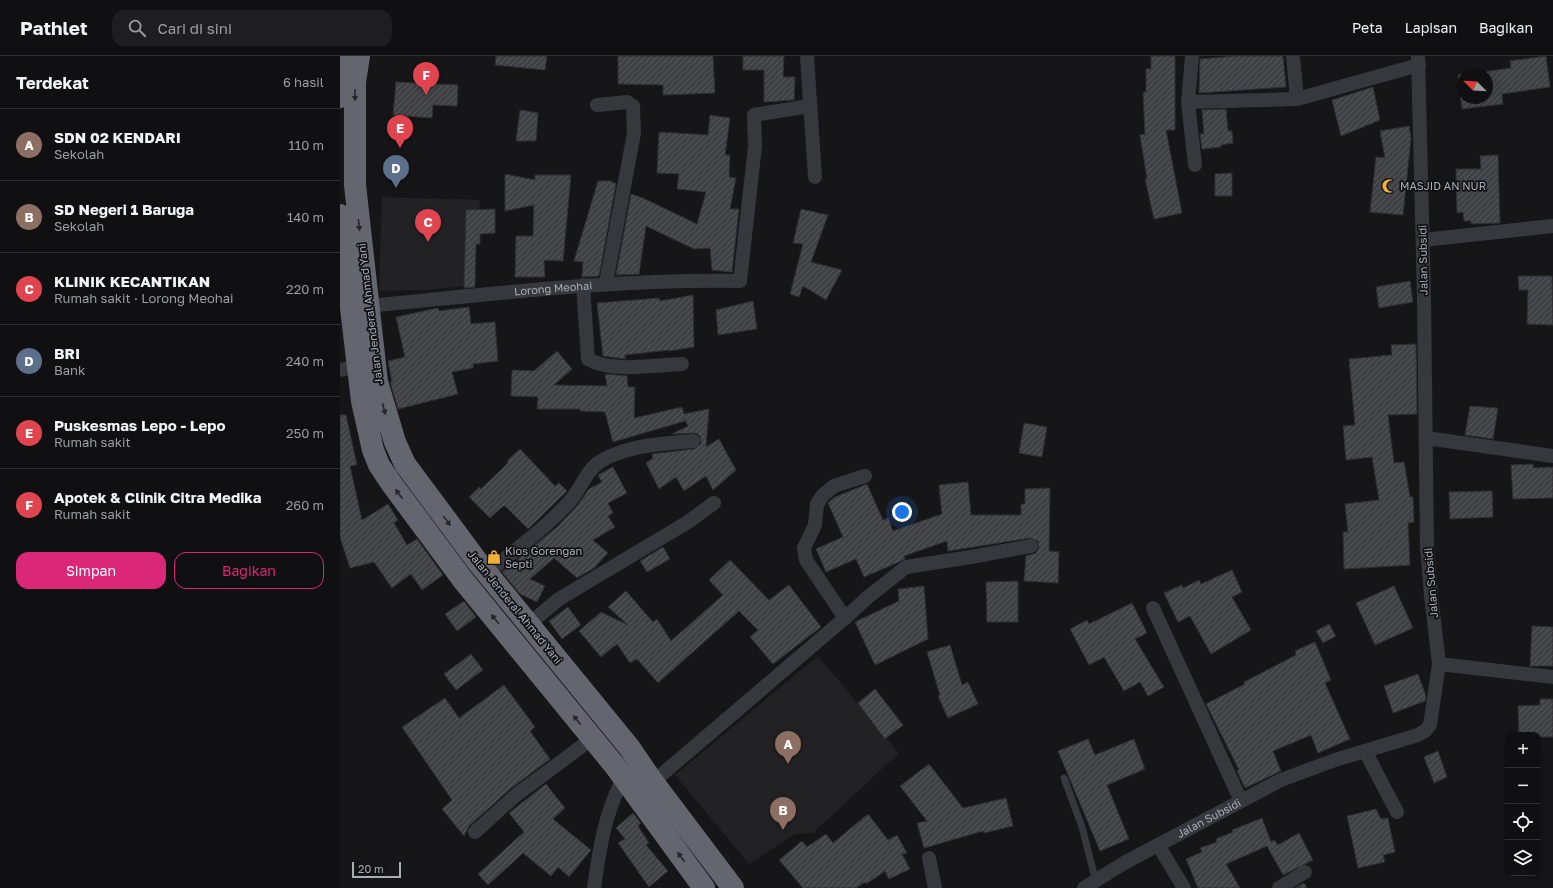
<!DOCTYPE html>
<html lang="id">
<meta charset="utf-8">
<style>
body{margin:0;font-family:"Golos Text",sans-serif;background:#1e1e20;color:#f1f3f6}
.controls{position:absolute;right:12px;bottom:12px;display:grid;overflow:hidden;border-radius:8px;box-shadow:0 4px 16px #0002}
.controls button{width:36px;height:36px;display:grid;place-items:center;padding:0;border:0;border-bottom:1px solid #303032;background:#101012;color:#f1f3f6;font:20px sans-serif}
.compass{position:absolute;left:1117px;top:12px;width:36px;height:36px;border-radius:50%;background:#101012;box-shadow:0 4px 16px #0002;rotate:294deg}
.scale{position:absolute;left:12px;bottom:10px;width:49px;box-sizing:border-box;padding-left:4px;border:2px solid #a8adb8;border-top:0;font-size:11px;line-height:14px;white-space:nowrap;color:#a8adb8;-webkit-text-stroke:3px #111113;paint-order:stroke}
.you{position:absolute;left:562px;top:456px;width:14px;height:14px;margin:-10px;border:3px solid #fff;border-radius:50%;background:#1a73e8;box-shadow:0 0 0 6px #1a73e833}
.badge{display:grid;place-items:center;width:26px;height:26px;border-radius:50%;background:#db2777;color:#fff;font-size:13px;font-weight:700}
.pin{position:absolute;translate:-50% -33px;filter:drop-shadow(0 1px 2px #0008)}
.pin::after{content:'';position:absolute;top:21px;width:14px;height:12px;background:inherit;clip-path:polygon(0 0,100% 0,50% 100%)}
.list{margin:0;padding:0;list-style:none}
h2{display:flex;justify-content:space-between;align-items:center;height:52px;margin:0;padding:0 16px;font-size:17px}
h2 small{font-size:13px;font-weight:400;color:#9c9d9f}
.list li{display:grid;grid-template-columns:26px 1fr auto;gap:12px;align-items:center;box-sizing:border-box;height:72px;padding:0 16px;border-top:1px solid #303032}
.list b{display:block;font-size:15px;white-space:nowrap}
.list p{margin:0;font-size:13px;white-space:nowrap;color:#9c9d9f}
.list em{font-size:13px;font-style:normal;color:#9c9d9f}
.actions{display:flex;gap:8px;padding:12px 16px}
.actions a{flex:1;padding:9px 0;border:1px solid #db2777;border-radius:12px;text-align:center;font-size:14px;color:#db2777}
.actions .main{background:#db2777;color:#fff}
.icon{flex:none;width:22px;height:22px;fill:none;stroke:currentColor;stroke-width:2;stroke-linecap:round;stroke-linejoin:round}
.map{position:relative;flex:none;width:1213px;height:832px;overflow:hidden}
header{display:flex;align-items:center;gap:24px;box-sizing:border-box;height:56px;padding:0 20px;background:#101012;border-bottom:1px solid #303032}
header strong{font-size:19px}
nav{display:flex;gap:22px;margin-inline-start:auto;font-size:14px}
.search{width:280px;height:36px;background:#1e1e20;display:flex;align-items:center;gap:10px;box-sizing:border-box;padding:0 14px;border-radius:12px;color:#9c9d9f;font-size:15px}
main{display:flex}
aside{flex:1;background:#101012}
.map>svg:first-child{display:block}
.built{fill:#222225}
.building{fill:url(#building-hatch);stroke:#303034}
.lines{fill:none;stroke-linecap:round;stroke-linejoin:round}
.lane{stroke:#37383d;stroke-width:7}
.street{stroke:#37383d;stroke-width:14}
.highway{stroke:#63666e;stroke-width:22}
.oneway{fill:#26262a}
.labels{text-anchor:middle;stroke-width:3.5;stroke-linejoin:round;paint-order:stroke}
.poi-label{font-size:11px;fill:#a8adb8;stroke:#111113;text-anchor:start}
.street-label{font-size:11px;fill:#a8adb8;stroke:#111113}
</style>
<header>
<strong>Pathlet</strong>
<div class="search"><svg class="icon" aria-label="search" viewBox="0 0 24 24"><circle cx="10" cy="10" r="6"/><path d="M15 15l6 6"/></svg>Cari di sini</div>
<nav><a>Peta</a><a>Lapisan</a><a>Bagikan</a></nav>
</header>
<main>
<aside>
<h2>Terdekat<small>6 hasil</small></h2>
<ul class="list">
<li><span class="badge" style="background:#8d6e63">A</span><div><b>SDN 02 KENDARI</b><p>Sekolah</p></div><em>110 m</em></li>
<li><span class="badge" style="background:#8d6e63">B</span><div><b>SD Negeri 1 Baruga</b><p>Sekolah</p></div><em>140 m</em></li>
<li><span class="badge" style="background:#e0444e">C</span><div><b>KLINIK KECANTIKAN</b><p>Rumah sakit · Lorong Meohai</p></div><em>220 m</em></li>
<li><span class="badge" style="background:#5c6f8a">D</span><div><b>BRI</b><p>Bank</p></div><em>240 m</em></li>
<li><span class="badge" style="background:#e0444e">E</span><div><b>Puskesmas Lepo - Lepo</b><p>Rumah sakit</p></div><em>250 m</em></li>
<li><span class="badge" style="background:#e0444e">F</span><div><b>Apotek &amp; Clinik Citra Medika</b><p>Rumah sakit</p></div><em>260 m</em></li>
</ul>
<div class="actions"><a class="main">Simpan</a><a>Bagikan</a></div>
</aside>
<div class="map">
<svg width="1213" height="832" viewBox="0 0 1213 832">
<defs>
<pattern id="building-hatch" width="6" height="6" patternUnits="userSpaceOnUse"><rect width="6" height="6" fill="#404145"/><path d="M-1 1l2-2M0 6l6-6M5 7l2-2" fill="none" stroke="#595a5e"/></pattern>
</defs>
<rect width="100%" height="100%" fill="#161618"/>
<path class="built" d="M42,141l98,3 -7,85 -46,5 -48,1z
M478,600l81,97 -86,80 -18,1 -46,30 -74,-89z"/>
<path class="building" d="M156,0h51l-2,14 -50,-5z
M278,0h95l2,37 -52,2v-10l-45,-1z
M403,0h41l-1,21h12l-1,23 -30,2v-32h-21z
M811,0h24v74h-9l16,83 -28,6 -9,-40h2l-7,-44 5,-1 -2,-42h3v-23h5z
M895,0h48l3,31 -87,6 1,-34z
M1206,0l4,31 -48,7 1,10 -41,5 -4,-34 5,-1v24h24v-24h-20l44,-6 -1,-7z
M56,26l62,3 -1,21 -24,-1 -1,13 -39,-3z
M1033,31l7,33 -39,16 -9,-36z
M886,53l2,22h4l1,12 -12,2v2l-19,2 -2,-15h4l-2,-24z
M180,54l18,3 -2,28h-20z
M370,59l20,3 -5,37h5l-1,22 7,1 -6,31h9l-7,63 -20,-2 -2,-22 -16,1 -48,-23 -7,48 -23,1 15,-81 12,4 54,26 9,-32 -29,-3 2,-15 -22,-1 2,-41 49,3z
M1069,70l2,12 -8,77 -33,-3 6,-55 9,1 -5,-27z
M1158,99l2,68 -29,1v-3h-7l-1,-9 -6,1 -1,-44h25l-1,-13z
M892,117v23h-17v-22z
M165,118l30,6v-5h36l-8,86 -19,-1 1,17h-30l1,-41h17l1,-31 -29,6z
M258,125h13l5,3 -17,92 -17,1 1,-15 -9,-1z
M155,153v24l-15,1v10h-4l-1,43 -11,1 2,-78z
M461,153l27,6 -17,47 31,8 -16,30 -23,-14 -4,11 -9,-3 13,-50 -10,-1z
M1178,220h34l1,49 -26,-1 1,-34h-9z
M1070,225l3,21 -34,6 -3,-21z
M353,239l1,52 -25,4v-1l-44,5v4l-22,-3 -6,-53 62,-5 1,3z
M413,245l4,28 -39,6 -2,-25z
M129,251l2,17 24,-2 3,39 -25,3v4l-21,4 6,22 -60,15 -8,-27h2l-4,-21 17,-4 -9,-40 42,-9 1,3z
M1076,288l1,70 -29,1 6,48 10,-1 6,35h3l1,25 -6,1 2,42 -66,4 -1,-37h5l-3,-28 34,-4 -7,-43 -26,3 -3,-34 12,-1 -6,-66 43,-4 -1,-10z
M217,295l15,18 -18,16 53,1 -2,-12 22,2 1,11h7l-1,31 48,-11 2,7 25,-5 -3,38 13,-8 17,31 -23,20 -7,-14 -22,15 -8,-14 -17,12 -13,-26 7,-5 -1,-4 42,-5 7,-5 -1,-8 -4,-3 -24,1 16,-8 -4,-8 1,3 -72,21 -8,-30 -25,-1v-2h-43l1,-12 -27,-1 1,-26 22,1z
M1130,350l28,2 -5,31 -28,-4z
M0,359h6l11,50 -7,1 12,54 26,-16 10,16 -4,3 13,22 10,-6 26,36 -21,15 -11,-16 -19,14 -18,-26 -24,6 -10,-31z
M684,367l23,4 -5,30 -23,-4z
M180,393l35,37 4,-3 8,8 -39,38 -23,-23 -3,1 -12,11 -21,-21 10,-10 2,2 27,-26 -1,-2z
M1193,408v4l20,-1v31l-40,1 -2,-34z
M273,411l14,26 -19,10 5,10 -5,3 7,11 -22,13 15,13 -14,15 -17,10 -23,-20 -24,21 15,7 -8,16 -17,-8 -18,-22 55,-45 20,-21 12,-17 13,-7 -4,-7z
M628,426l3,33h50v-11h4v-15l25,-1 -1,63 10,1 -1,31 -34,-2 2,-25 10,-3 3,-5 -1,-7 -8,-3 -82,13 -1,-10 -43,15 1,3 -6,3 -35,15 -8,-18 -30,13 -10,-23 27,-12 -15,-34 7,-6 32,-13 16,36 5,-2 5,13 49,-17 -3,-29z
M1152,435l1,26 -43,2 -1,-27z
M323,491l7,12 -23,13 -7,-11z
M390,504l39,40 20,-15 32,42 -48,37 -23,-27 8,-7 -19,-19 -81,72 -21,-24 -7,4 -13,-19 -16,13 -22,-26 22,-19 27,13 -20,-18 18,-16 27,31 4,-3 14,22 52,-46 -14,-15z
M892,514l10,22 -10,5 19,33 -40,24 -21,-38 -12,6 -14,-29 18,-8 1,3 16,-8 2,4z
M678,525v41h-31l-1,-40z
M584,530l4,53 -53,26 -20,-43 44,-21 -1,-12z
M1054,530l19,42 -38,17 -19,-42z
M124,545l12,16 -19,14 -12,-17z
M792,547l15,30 -12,6 29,48 -16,9 -8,-14 -16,9 -20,-34 -15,8 -19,-36 17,-9 2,4z
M228,551l13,18 -19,14 -13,-18z
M989,568l7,12 -13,7 -7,-12z
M1192,570l21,1v39h-23z
M975,586l16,38 -6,3 25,56 -32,14 -7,-18 -38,16 8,20 -36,17 -8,-17 2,-1 -33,-66 39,-20 -1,-2 52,-27 -1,-4z
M610,589l12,40 6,-3 10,22 -30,14 -10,-22 2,-1 -13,-43z
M131,598l12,16 -27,20 -12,-16z
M1078,618l8,22 -1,5 -32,12 -9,-27z
M164,629l31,42 -5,4 20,28 -40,30 -41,37 -5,10 -22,-27 10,-9 -50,-73 43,-29 14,20z
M535,633l28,36 -18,14 -27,-36z
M1200,643h13v38h-15v-2h-19l-1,-29 22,-1z
M748,683l7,16 39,-16 11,30 -38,16 22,54 -29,12 -42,-100z
M1098,695l9,26 -13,6 -10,-26z
M589,708l34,44 43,-10 7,28 -29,7 -1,-2 -59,17 -7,-25 10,-2 -27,-35z
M206,728l19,24 -12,11 38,31 -22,27 -11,-10 -7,9 -28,-23 -35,32 -10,-11 46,-42 -15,-19z
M1036,753l5,10 7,-1 7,34 -12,3 2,7 -27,6 -11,-52z
M293,757l8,10 -3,3 11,17 -3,2 22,26 -19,16 -31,-44 7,-4 -9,-11z
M528,758l20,26 9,-5 10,18 -5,1 8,15 -21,10 -4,-8 -19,13 -1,-2 -9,6h-53l-24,-28 23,-19 5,6 19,-13 7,9z
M922,762l9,24 3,-2 4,5 21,-12 14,27 -30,15 -16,-29 -41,18 14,24h-42l-12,-29 16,-7 -2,-4 17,-6 -1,-3 17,-7 -1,-2z
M964,827l3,5h-12z"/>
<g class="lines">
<path class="lane" d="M724,722l18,49 14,55"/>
<g class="street">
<path d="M467,0l8,121"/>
<path d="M852,0l-4,46 7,63"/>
<path d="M953,0l4,43"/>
<path d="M848,46l109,-3 122,-34"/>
<path d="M257,49l30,-3 6,4 1,27 -28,150"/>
<path d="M1083,184l130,-14"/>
<path d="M243,229l5,74c23,14 67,6 94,5"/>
<path id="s1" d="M28,250c124,-12 247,-27 372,-25l15,-135 -1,-31 56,-9"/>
<path d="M0,314l19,-4"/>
<path d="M1086,382l127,18"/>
<path d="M147,517c28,-23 59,-45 83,-72 12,-13 15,-30 31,-40 27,-16 61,-17 92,-20"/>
<path d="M813,552l88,193"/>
<path d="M505,562l-39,-58 -2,-12 11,-23 2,-21 6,-9 11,-9 31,-10"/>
<path d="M189,568l30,-25 129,-77 26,-19"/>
<path d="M1099,608l114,13"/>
<path d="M1025,695l32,61"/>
<path d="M313,726l192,-164 23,-21 38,-30 65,-10 60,-11"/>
<path d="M135,776l41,-37 77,-57"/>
<path d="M818,789l26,43"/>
<path d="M589,802l6,30"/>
<path d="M254,832c5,-37 11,-76 29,-109"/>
<path id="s2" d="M744,832l40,-25 157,-83 54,-20 83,-25 7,-4 5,-6 9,-61 -8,-69 -4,-46 -3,-252 -6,-241"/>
<path d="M939,832l26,-16"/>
</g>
<path class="highway" d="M19,0l-4,26v103l22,197 18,60 10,22 72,97 152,186 24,35 80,106
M1,41l1,-41
M0,159l22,186 11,49 6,15 12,18 72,97 152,186 89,122"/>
</g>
<defs><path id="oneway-solid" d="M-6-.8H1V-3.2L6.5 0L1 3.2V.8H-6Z"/></defs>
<g class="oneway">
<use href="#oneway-solid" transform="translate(15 39) rotate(90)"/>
<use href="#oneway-solid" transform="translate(19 169) rotate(84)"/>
<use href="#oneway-solid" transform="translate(44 353) rotate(75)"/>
<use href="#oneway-solid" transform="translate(59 438) rotate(-127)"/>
<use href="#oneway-solid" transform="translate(107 465) rotate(54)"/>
<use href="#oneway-solid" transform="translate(155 563) rotate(-129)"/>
<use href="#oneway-solid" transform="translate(237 664) rotate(-129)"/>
<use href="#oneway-solid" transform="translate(341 801) rotate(-127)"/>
</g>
<defs>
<symbol id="mosque-bare" viewBox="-9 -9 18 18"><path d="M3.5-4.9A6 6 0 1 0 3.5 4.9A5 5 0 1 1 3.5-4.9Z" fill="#f2b134" stroke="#111113" stroke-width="2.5" paint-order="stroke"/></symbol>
<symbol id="shop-bare" viewBox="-9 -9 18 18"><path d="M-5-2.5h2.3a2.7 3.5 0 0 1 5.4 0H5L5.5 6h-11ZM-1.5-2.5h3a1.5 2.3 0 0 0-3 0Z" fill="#f2b134" stroke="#111113" stroke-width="2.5" paint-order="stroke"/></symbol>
</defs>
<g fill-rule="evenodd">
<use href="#mosque-bare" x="1039" y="120" width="20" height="20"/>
<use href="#shop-bare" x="144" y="491" width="20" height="20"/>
</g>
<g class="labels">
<g class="poi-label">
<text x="1060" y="134">MASJID AN NUR</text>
<text x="165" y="499">Kios Gorengan<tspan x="165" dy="13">Septi</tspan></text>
</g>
<g class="street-label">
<text transform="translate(1083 204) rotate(-91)" y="4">Jalan Subsidi</text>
<text dy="4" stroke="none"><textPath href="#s1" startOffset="186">Lorong Meohai</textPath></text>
<text transform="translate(30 258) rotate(-97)" y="4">Jalan Jenderal Ahmad Yani</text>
<text transform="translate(1091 527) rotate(-95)" y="4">Jalan Subsidi</text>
<text transform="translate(175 551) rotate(51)" y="4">Jalan Jenderal Ahmad Yani</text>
<text dy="4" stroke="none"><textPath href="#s2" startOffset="143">Jalan Subsidi</textPath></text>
</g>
</g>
</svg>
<div class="controls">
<button>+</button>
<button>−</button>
<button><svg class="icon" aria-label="locate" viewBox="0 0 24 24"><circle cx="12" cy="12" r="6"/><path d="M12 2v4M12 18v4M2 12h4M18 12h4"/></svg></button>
<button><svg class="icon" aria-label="layers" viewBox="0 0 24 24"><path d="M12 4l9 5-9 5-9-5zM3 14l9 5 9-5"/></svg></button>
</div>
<svg class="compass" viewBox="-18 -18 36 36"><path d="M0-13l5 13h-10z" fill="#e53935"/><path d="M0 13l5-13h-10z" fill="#9c9d9f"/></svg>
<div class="scale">20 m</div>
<div class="you"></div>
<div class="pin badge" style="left:448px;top:708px;background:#8d6e63">A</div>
<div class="pin badge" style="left:443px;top:774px;background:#8d6e63">B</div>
<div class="pin badge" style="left:88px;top:186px;background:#e0444e">C</div>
<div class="pin badge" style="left:56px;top:132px;background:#5c6f8a">D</div>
<div class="pin badge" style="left:60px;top:92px;background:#e0444e">E</div>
<div class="pin badge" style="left:86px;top:39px;background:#e0444e">F</div>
</div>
</main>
